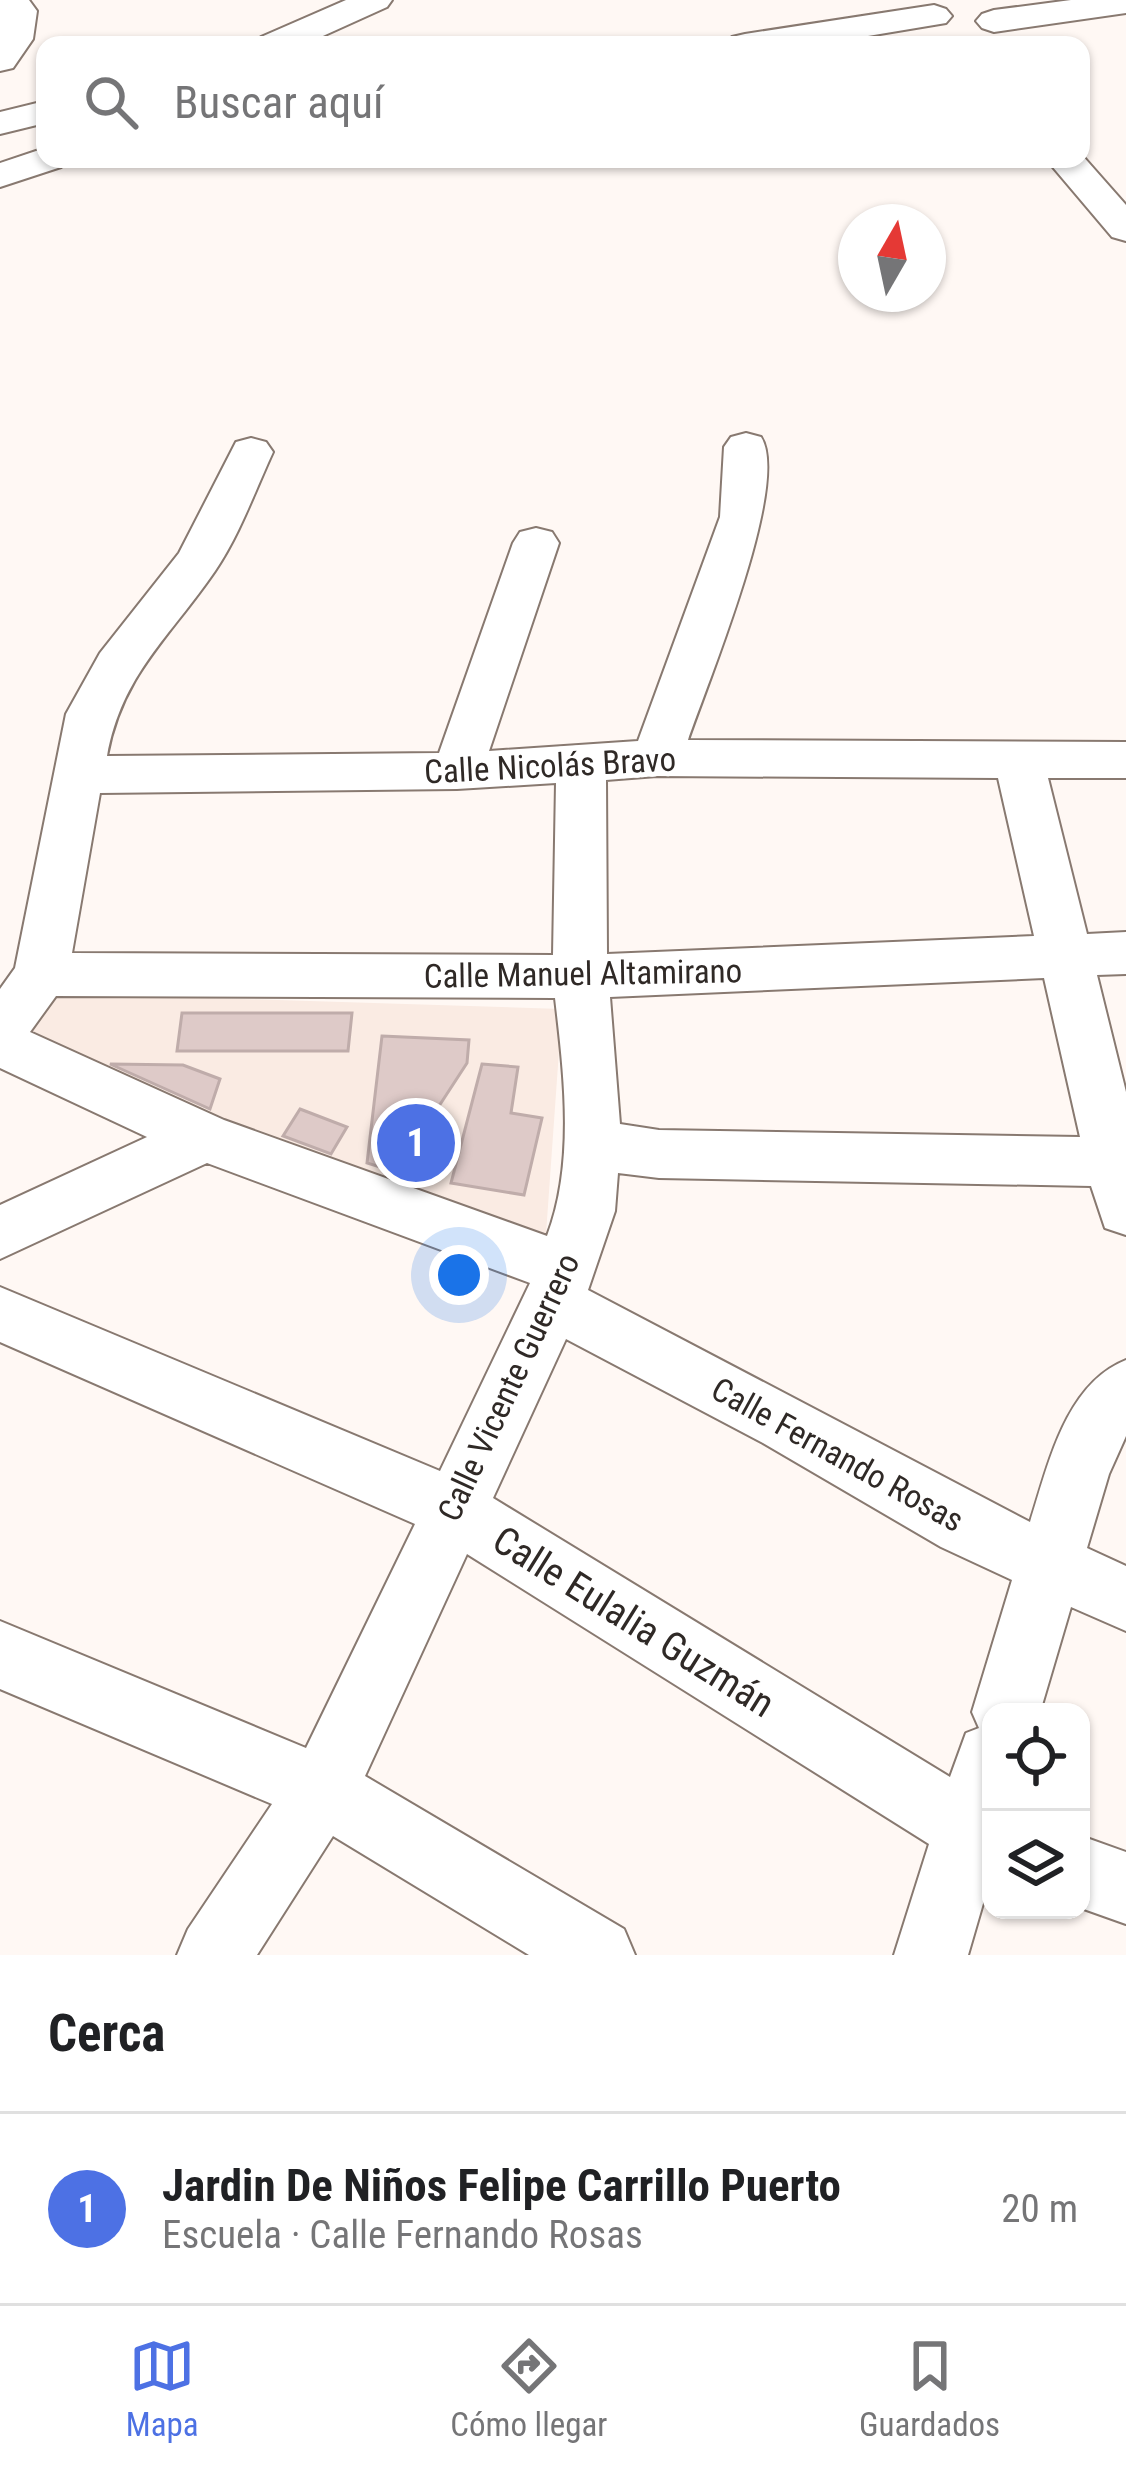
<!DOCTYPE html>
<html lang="es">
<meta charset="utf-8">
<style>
body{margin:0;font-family:"Roboto Condensed",sans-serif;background:#f2f2f2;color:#202124}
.controls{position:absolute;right:36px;bottom:36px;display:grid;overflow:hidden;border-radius:24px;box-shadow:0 3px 9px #0004}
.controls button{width:108px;height:108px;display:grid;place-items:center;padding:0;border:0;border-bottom:3px solid #e0e0e0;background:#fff;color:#202124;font:60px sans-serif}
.compass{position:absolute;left:838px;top:204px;width:108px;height:108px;border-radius:50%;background:#fff;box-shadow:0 3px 9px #0004;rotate:9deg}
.you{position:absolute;left:459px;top:1275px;width:42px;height:42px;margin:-30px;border:9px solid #fff;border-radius:50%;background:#1a73e8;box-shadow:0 0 0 18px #1a73e833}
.badge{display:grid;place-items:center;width:78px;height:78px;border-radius:50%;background:#4d71e4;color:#fff;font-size:39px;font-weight:700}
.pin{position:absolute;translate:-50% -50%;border:6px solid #fff;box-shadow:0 3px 12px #0006}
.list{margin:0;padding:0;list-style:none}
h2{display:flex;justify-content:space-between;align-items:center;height:156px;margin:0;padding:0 48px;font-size:51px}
h2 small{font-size:39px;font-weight:400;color:#757577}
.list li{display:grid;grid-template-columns:78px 1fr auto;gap:36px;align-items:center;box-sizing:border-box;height:192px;padding:0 48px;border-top:3px solid #e0e0e0}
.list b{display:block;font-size:45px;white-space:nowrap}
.list p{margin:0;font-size:39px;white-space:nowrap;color:#757577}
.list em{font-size:39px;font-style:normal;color:#757577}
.icon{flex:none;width:66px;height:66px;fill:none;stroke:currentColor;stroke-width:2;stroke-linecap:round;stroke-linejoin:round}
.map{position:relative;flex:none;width:1126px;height:1955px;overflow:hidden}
.search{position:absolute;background:#fff;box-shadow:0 3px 9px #0004;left:36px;right:36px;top:36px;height:132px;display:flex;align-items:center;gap:30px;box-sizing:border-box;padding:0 42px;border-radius:24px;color:#757577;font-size:45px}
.sheet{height:348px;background:#fff}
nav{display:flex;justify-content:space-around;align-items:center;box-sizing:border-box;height:168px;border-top:3px solid #e0e0e0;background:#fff;font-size:33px;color:#757577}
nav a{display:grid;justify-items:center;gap:6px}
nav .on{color:#4d71e4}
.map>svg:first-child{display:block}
.built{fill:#faebe3}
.building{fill:#decac8;stroke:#bfacaa;stroke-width:3}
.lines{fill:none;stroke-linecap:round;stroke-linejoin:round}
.minor-casing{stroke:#887970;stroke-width:4}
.minor{fill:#fff;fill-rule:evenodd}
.labels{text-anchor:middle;stroke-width:10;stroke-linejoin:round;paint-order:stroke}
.street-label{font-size:33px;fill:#2f2926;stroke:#fff}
.near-street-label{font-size:39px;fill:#2f2926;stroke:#fff}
</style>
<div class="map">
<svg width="1126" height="1955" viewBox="0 0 1126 1955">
<rect width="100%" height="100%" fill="#fff8f4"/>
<path class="built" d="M51,993l511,16 -17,239 -531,-210z"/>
<path class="building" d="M182,1013h170l-4,38h-171z
M382,1036l87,4 -2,23 -71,109 -29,-9z
M110,1064l73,1 37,14 -10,30z
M482,1064l36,3 -7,46 31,5 -18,77 -73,-12z
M300,1109l47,18 -16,27 -48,-18z"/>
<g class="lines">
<defs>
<path id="minor" d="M0,0h29l8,11 -4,28 -20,29 -13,3z
M346,0h46l-5,7 -84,38h-47l5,-8z
M1071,0h55v13l-132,19 -12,-4 -6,-7 6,-7 12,-4z
M934,5l12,4 6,7 -6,7 -132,22h-87l5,-8 13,-3z
M45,101v22l-45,11v-22z
M45,148v11h22l-6,8 -61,20v-24z
M1081,154l45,51v36l-14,-4 -66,-78h35z
M746,433l15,4c30,46 -54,247 -73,303l438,2v36h-78l39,156 39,-2v42l-29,1 29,117v143l-21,-7 -14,-42 -432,-8 -41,-5 -3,38 -27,79 442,232c18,-56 35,-138 96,-162v76l-17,38 -22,74 39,18v65l-55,-24 -31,105h-49v164l-23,79h-74l35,-111 -462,-290 -102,222 259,153 11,26h-106l-196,-119 -76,119h-80l11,-26 84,-125 -272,-115v-68l306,127 109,-224 -415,-182v-55l440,184 90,-188 -323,-120 -207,96v-54l147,-68 -147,-69v-79l15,-21 51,-254 34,-61 79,-100 57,-111 15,-4 15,4 7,10c-18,39 -34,84 -58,119 -45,66 -93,103 -108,185l332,-3 74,-210 7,-11 16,-4 16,4 7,11 -70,208 149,-10 82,-224 4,-70 7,-10zM657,776l341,2 36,158 -427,18 -1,-174zM556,783l-3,172 -481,-2 28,-160 357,-4zM1044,978l36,159 -421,-7 -39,-6 -10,-127zM56,996l499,2c9,77 20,165 -8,238l-323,-116 -194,-88zM566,1339l197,104 178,104 71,33 -40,132 7,16 -13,5 -16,44 -457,-279z
M1081,1836l45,16v72l-45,-16z"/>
</defs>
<use href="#minor" class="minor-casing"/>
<use href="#minor" class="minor"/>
</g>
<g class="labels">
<g class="street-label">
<text transform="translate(550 765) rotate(-3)" y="12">Calle Nicolás Bravo</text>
<text transform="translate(583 973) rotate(-1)" y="12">Calle Manuel Altamirano</text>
<text transform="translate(508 1387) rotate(-65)" y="12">Calle Vicente Guerrero</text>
<text transform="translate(838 1454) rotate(29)" y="12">Calle Fernando Rosas</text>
</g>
<g class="near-street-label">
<text transform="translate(634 1621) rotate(32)" y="14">Calle Eulalia Guzmán</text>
</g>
</g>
</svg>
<div class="controls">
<button><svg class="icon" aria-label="locate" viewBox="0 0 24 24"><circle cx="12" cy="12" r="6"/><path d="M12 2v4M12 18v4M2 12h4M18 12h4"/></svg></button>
<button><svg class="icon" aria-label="layers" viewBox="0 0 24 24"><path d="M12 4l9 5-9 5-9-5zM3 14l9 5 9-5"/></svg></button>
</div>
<svg class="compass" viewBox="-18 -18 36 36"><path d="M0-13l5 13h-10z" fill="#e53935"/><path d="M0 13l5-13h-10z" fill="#757577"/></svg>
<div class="you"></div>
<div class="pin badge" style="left:416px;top:1143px">1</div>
<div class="search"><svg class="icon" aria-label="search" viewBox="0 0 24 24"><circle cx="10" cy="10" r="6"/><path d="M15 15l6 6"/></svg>Buscar aquí</div>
</div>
<section class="sheet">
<h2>Cerca<small></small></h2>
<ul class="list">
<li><span class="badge">1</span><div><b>Jardin De Niños Felipe Carrillo Puerto</b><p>Escuela · Calle Fernando Rosas</p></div><em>20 m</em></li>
</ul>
</section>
<nav>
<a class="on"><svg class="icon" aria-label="map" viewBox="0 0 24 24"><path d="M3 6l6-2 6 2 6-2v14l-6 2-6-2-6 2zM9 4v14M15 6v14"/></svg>Mapa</a>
<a><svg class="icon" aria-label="directions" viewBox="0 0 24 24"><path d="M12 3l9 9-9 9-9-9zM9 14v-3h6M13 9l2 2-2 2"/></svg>Cómo llegar</a>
<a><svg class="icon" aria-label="saved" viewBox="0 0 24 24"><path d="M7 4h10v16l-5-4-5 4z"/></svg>Guardados</a>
</nav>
